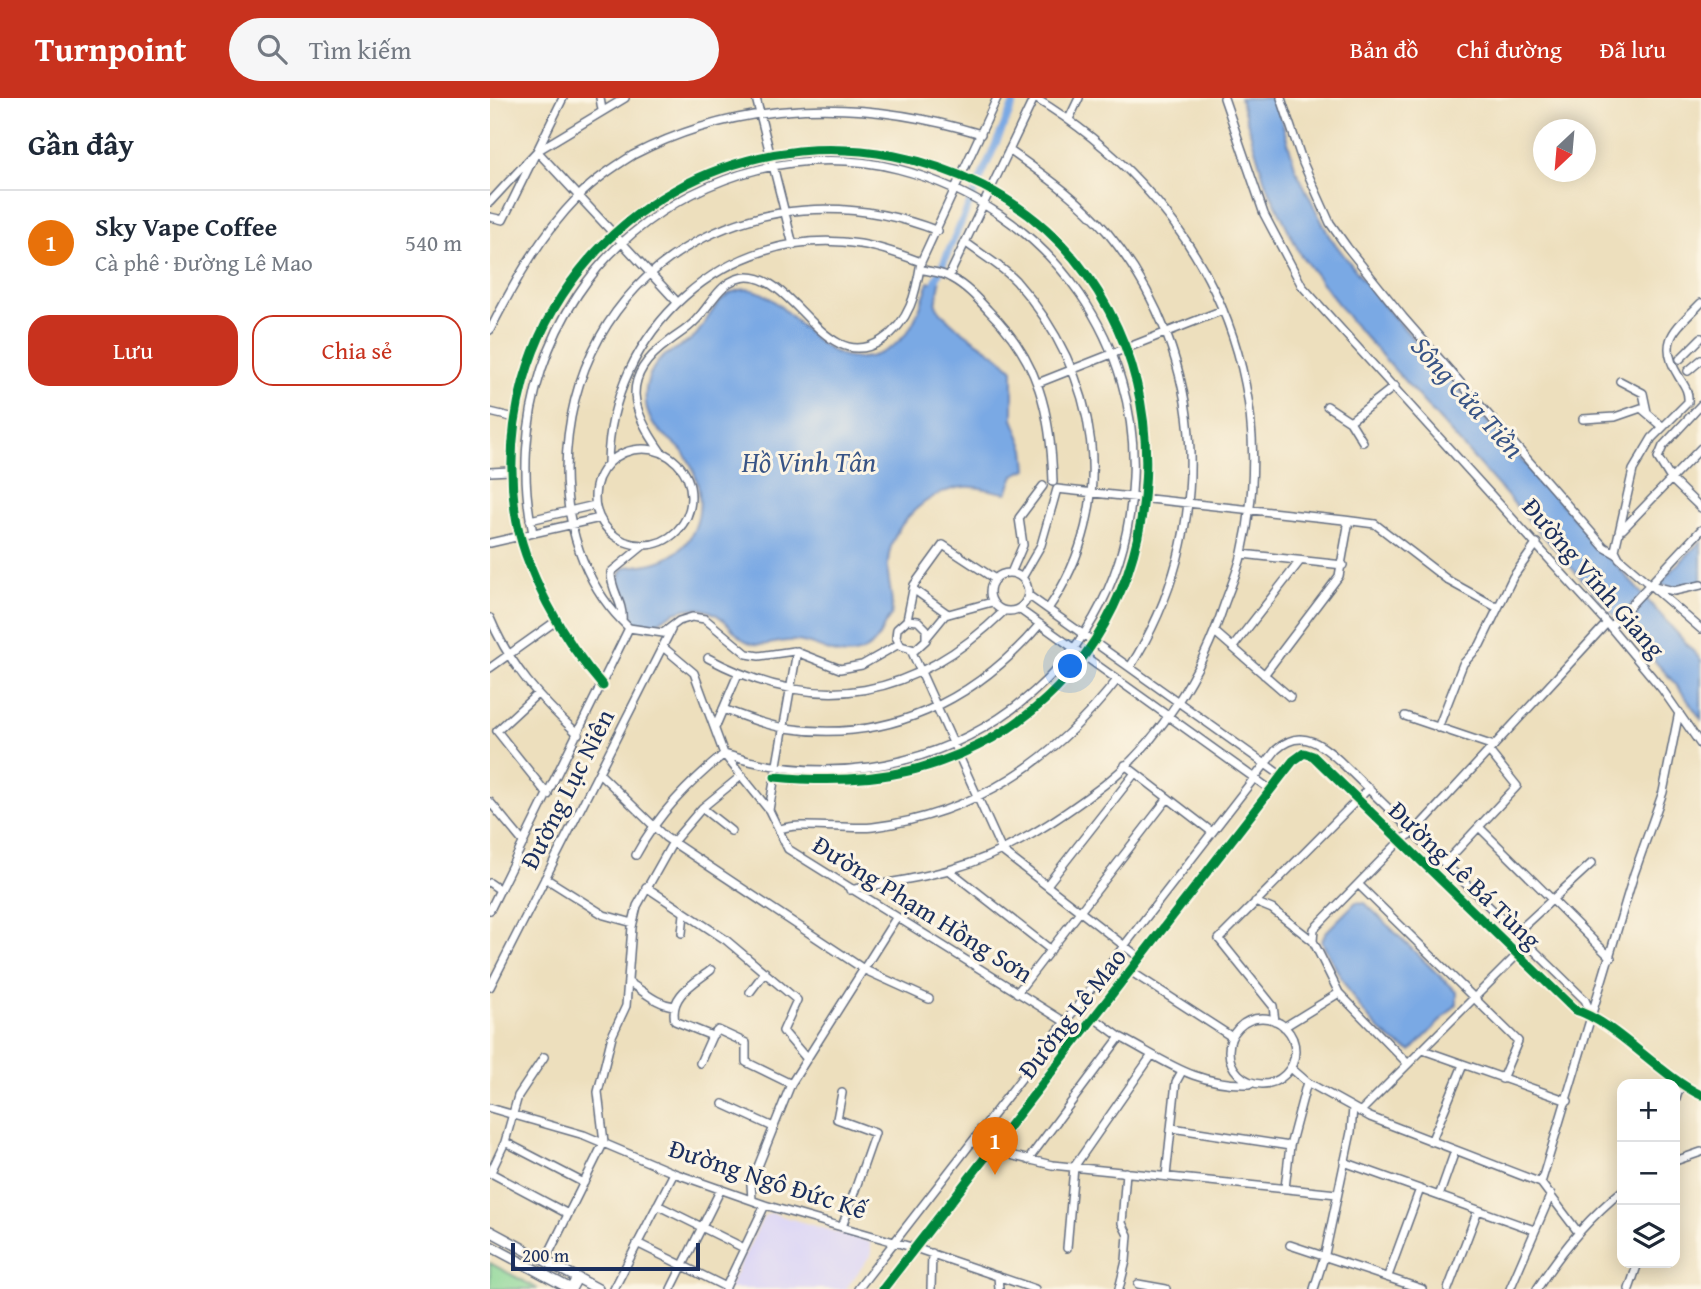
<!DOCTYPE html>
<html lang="vi">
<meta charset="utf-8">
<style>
body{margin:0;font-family:"Gentium Book Plus",serif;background:#f6f6f7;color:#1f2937}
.controls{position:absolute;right:21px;bottom:21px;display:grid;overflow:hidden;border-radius:14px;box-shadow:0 4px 18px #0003}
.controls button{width:63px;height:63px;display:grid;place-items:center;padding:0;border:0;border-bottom:2px solid #e0e1e3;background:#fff;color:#1f2937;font:35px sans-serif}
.compass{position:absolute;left:1043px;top:21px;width:63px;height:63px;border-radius:50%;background:#fff;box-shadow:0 4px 18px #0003;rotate:206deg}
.scale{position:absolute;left:21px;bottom:18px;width:189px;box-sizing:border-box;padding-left:7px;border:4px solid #1b2f5e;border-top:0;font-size:19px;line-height:24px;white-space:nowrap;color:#1b2f5e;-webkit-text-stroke:5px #fcf5e5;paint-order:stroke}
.you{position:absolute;left:581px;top:569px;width:24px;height:24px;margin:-18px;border:5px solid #fff;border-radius:50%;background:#1a73e8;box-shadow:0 0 0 10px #1a73e833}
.badge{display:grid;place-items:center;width:46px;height:46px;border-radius:50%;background:#c8321e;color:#fff;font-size:23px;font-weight:700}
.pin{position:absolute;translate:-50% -58px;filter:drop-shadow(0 2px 4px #0008)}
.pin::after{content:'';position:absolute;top:37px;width:24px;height:21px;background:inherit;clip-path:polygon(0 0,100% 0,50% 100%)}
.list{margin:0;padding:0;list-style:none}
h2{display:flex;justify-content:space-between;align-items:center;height:91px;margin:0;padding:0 28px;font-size:30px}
h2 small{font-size:23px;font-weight:400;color:#747a83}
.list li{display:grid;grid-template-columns:46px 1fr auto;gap:21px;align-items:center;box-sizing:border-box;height:105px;padding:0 28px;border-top:2px solid #e0e1e3}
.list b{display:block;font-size:26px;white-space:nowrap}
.list p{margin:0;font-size:23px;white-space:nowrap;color:#747a83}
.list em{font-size:23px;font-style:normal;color:#747a83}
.actions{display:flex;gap:14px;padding:21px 28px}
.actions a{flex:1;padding:16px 0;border:2px solid #c8321e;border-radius:21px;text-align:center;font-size:24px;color:#c8321e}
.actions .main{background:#c8321e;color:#fff}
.icon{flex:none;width:38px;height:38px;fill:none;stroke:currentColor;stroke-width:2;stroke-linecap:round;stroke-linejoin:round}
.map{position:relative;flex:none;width:1211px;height:1191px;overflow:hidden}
header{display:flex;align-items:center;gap:42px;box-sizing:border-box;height:98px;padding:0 35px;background:#c8321e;color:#fff}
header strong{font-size:33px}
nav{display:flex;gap:38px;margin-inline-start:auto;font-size:24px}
.search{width:490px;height:63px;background:#f6f6f7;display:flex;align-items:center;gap:18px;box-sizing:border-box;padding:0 24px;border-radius:38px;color:#747a83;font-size:26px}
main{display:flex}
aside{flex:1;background:#fff}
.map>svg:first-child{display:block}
.built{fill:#dcd6f6}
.green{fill:#85d493;stroke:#508278;stroke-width:2}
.water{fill:#7aa9e4;stroke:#4a6ca1;stroke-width:2}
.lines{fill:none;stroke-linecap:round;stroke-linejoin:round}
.canal{stroke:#7aa9e4;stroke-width:7}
.minor-casing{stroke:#646d7f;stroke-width:10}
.major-casing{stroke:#646d7f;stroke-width:12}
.minor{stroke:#fff;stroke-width:7}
.major{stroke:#fff;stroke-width:9}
.cycleway-casing{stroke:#fcf5e5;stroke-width:13}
.cycleway{stroke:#00873e;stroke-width:9}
.labels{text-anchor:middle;stroke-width:6;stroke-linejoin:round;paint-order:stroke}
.street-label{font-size:26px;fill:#1b2f5e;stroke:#fcf5e5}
.water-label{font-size:28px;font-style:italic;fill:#385486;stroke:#fcf5e5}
</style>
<header>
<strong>Turnpoint</strong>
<div class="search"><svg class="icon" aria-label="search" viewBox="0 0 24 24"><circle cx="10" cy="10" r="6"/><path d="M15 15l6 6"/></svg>Tìm kiếm</div>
<nav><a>Bản đồ</a><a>Chỉ đường</a><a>Đã lưu</a></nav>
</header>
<main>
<aside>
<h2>Gần đây<small></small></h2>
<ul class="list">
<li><span class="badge" style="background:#e8710a">1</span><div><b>Sky Vape Coffee</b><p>Cà phê · Đường Lê Mao</p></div><em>540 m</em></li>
</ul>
<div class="actions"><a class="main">Lưu</a><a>Chia sẻ</a></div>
</aside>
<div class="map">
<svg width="1211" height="1191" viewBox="0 0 1211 1191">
<rect width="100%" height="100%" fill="#fcf5e5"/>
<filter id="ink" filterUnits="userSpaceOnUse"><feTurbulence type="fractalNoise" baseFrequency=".0143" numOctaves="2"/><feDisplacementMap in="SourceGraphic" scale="14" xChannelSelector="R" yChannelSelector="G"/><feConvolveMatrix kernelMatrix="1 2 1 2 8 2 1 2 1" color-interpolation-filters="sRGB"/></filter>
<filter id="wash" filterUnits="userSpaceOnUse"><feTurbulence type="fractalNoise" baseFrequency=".00686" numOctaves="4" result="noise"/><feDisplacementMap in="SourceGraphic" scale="28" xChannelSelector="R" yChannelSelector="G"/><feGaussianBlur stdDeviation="1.57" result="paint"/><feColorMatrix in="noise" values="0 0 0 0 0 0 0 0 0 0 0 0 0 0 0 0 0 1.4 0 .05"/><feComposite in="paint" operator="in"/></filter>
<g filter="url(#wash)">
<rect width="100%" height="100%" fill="#eddfbd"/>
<path class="built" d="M281,1115l99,29 2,11 -26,36h-118l36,-73z"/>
<path class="green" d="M0,1165l48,26h-48z"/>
<path class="water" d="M750,0h35l21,72 33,66 48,62 324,362v59l-22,-31 -328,-367 -51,-67 -35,-72z
M439,184h11l-4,23c14,25 55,41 77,65v49l12,30 2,20 -13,6 -7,18c-14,-1 -30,-8 -43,-6 -37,4 -73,37 -76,75 -2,19 7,36 3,54 -11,11 -9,24 -24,33 -27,16 -45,-6 -71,-8 -18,-2 -34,10 -52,-1 -8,-5 -13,-13 -19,-19 -26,-23 -54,-12 -75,9l-16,-7c-2,-6 -2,-12 -4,-18 -4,-16 -18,-23 -5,-38 11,-1 22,-2 32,-5 49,-15 53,-74 26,-110 -10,-13 -25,-18 -33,-34 -7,-16 -6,-35 4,-51 10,-16 28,-18 41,-31 12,-13 21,-38 38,-44 48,-20 77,78 136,65 16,-4 29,-12 39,-26 10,-13 15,-33 21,-49z
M1211,443v42l-27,5 -15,-4z
M866,804l9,1 92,90v11l-46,47c-44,-19 -68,-69 -89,-109l3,-9z"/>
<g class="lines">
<path class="canal" d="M445,184l81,-184"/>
</g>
</g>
<g filter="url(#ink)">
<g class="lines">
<defs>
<path id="minor" d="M110,0l2,12
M266,0l37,147
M734,0l40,116 38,72 305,337 55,66 39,56
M791,0l22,65 27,60 17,24 56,70 201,230 12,7
M579,21l10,-21
M519,52c35,25 70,49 98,82 104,126 109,300 23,435
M47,53l140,151
M0,104l47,-51 88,-53
M0,119l13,3 60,-122
M475,144c17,13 37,24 51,39 83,93 105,223 32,328
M430,171c10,3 22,3 31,9 15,8 26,20 37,32 51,50 63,103 65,172
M459,178l85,-178
M1211,205c-25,26 -45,37 -22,74 5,8 10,14 9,25l-36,36 -19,32 -18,80 4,8 82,71
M0,232c25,-49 50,-94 88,-133 16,-17 36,-30 55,-42 110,-57 231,-57 348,-21
M1190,261l21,-21
M1198,273l13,-11
M1130,283l23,12 4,19
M548,285l185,-73
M1211,307l-38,41 -5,12 13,21 30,29
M837,308l23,15 13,21
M0,314l25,6
M1093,321l32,-2 26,-9 21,18
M860,323l45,-35
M105 399a48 48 0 1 1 96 0a48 48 0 1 1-96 0Z
M171,354c-29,-41 -42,-74 6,-109 10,-8 20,-13 29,-23 16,-16 25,-42 51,-43 49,-1 79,100 135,63 28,-18 34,-47 39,-78
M118,365c2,-131 118,-240 252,-219 21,3 42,11 61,18l76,-164
M0,374l20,-1
M40,422l65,-15
M854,422l31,4 74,57 49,27
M1133,431l78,-81
M43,435c-24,-108 14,-229 100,-300 74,-61 171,-87 265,-64 74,19 138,62 182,125 37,54 56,118 53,183 -7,211 -214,340 -409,277 -35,29 -66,60 -88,101
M0,445l110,-25
M154,447l-33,27c-1,18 13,30 11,49l7,7 34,5 16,-12 13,-4 13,2 42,35 12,2 35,-5 46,18 22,-4 37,-21
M752,456l101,11
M500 494a19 19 0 1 1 38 0a19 19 0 1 1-38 0Z
M521,475l12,-28 -4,-27 24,-32
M532,480l19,-33 16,-56 287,31 4,6 -9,50 -75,99
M1164,488l20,5 27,-6
M423,491l35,25
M538,497l254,181
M529,511l252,181
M0,520c20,48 51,82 88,116
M417,522l11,1 8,8v11l-11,10 -14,-4 -5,-9 1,-8 10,-9 7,-35 29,-40 52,34
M132,523c-39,-40 -56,-97 -56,-151 2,-201 190,-310 372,-239
M1121,528l90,-96
M725,534l75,65
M437,539l18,-22 47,-13
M173,549l31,26 30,81 45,56 19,39 277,173
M743,549l67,-86
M421,552l91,201 138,107
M218,560c112,60 207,40 296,-47
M0,570l66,-47
M113,588c-39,-44 -80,-117 -88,-175 -25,-181 104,-341 284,-360 63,-6 128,7 184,35 228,118 213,468 -23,568 -60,26 -121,29 -185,23
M46,597l-39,36 51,64
M233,611c20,7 41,16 62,19 102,16 190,-27 255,-104
M915,618l89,30
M225,630l23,-54
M948,630l25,-64 17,-19 33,-68 24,-34
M635,667l87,67
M109,675l66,64 200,133 64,29
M0,704l34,41
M212,710l29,23
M279,712l28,-159
M990,730l131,130
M289,732c13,-9 71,0 94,-3 103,-13 181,-67 244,-147
M955,765l72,-77 -28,-35
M459,772l102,80
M55,780l59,37 29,8
M0,785l10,7
M868,786l160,157 -16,38
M557,787l88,-112
M156,789l80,53 71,60 -14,31 24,28
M360,792c33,-7 69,-11 102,-21 56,-16 106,-49 152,-84 56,-44 98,-113 120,-180 6,-17 14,-34 18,-52 43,-187 -47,-359 -207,-455
M765,804l17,7 41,32 26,52 69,71
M0,812l139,-282
M192,835l2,-19
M1026,835l76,-70
M823,843l1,-12 86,-88 14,-9 193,-209
M221,872c-18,14 -42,26 -36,51l37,15 6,-6 28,13v19l45,22
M640,873l102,66
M138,884c16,9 28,22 46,24
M0,889l181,-357
M260,894l15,-20
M527,895l151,-195
M739 953a33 33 0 1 1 66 0a33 33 0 1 1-66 0Z
M785,923l-2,-15 -54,-67 150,-151
M794,929l55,-34
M630,939c46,24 75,49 130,47
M933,952l145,51
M210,965l12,-27
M801,970l16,14 63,35 171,66 37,49
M1185,1004l6,-19
M233,1006l48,22
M0,1010l94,27 90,38 91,32 150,43 120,41
M870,1014l168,-168
M682,1030l118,18
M490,1032l34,26 38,9 285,29
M15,1044l79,41
M941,1044l32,-77
M538,1062l92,-123 -26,-19
M1185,1063l26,-9
M854,1064l190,68
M1,1075l77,41
M0,1076l15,-32 13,-46 26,-39
M676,1078l10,-94 5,-9
M1051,1085l93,-309 29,-82 16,-80
M795,1090l5,-42 17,-64
M949,1098l16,-45
M262,1102l-1,-16 40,-100 105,-166
M167,1107l87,43
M352,1129l33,-94 -38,-14 5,-26
M147,1145l89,44
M800,1147l132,44
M577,1150l7,-81 78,-112
M55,1163l59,-119 -6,-50 14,-56 14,-30 6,-79 5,-21 36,-64 29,-34 39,-32
M508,1178l1,13
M898,1178l32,-87
M648,1186l28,5
M124,1191l60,-116
M181,1191l50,-100
M235,1191l40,-84
M368,1191l418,-539c26,-24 48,-4 68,15l241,235 7,15
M393,1191l410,-528 11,-8 9,3 262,254c39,11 84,65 126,85
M441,1191l1,-36
M629,1191l7,-28 2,-26 -6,-12 4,-51
M824,1191l11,-35 26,-122 2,-24
M958,1191l30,-79
M1020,1191l41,-95
M1047,1191c24,-38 50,-70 85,-98
M1139,1191l9,-26"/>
<path id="major" d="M0,1133l108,58
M0,1148l81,43 6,-11"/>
</defs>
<use href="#minor" class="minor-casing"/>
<use href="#major" class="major-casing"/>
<use href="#minor" class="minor"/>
<use href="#major" class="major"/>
<defs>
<path id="cycleway" d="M113,588c-39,-44 -80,-117 -88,-175 -25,-181 104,-341 284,-360 63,-6 128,7 184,35 228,118 213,468 -23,568 -60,26 -121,29 -185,23
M393,1191l410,-528 11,-8 9,3 262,254c39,11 84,65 126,85"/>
</defs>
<use href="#cycleway" class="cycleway-casing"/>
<use href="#cycleway" class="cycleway"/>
</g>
</g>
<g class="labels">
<g class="street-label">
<text transform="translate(1104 480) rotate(49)" y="9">Đường Vĩnh Giang</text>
<text transform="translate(77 691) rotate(-63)" y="9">Đường Lục Niên</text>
<text transform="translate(975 777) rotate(44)" y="9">Đường Lê Bá Tùng</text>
<text transform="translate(433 811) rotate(32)" y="9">Đường Phạm Hồng Sơn</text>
<text transform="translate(582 915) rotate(-52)" y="9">Đường Lê Mao</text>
<text transform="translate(278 1081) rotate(18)" y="9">Đường Ngô Đức Kế</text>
</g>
<g class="water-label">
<text transform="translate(978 299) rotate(48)" y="10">Sông Cửa Tiền</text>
<text x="319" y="374">Hồ Vinh Tân</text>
</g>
</g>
</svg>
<div class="controls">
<button>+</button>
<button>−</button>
<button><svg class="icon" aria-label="layers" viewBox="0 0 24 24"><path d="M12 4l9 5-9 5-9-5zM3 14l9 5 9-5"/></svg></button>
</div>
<svg class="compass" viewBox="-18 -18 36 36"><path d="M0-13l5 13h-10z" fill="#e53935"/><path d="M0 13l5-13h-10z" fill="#747a83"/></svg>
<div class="scale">200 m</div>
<div class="you"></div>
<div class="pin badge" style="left:505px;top:1077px;background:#e8710a">1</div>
</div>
</main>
